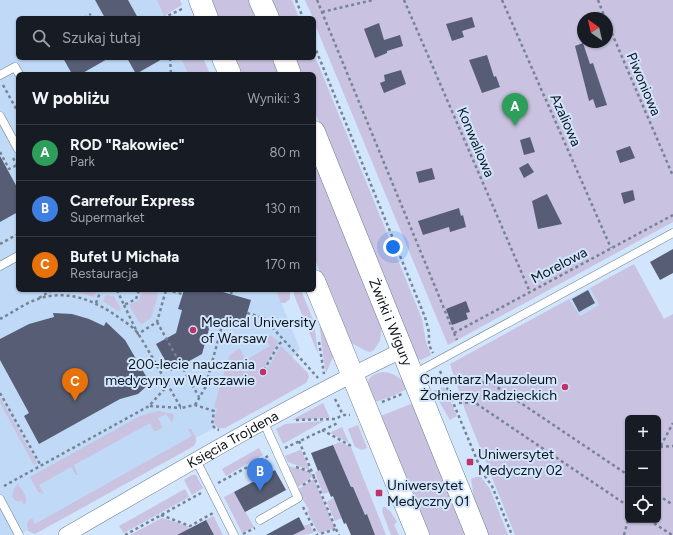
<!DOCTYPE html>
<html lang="pl">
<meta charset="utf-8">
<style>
body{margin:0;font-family:Figtree,sans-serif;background:#20242c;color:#f1f3f6}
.controls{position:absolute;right:12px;bottom:12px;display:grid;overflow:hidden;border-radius:6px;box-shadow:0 1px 3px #0004}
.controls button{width:36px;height:36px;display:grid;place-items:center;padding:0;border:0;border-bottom:1px solid #363941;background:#171b24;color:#f1f3f6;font:20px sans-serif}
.compass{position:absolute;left:577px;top:12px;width:36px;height:36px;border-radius:50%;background:#171b24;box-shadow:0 1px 3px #0004;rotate:326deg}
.you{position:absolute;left:393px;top:247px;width:14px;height:14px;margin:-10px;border:3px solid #fff;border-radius:50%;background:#1a73e8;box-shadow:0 0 0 6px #1a73e833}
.badge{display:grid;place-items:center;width:26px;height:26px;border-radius:50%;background:#0f766e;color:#fff;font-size:13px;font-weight:700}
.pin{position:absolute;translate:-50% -33px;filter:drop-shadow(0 1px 2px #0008)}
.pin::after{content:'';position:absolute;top:21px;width:14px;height:12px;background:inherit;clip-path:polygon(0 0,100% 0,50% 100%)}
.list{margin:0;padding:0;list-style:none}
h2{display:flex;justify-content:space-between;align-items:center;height:52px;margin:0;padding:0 16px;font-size:17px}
h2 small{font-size:13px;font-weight:400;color:#9ea1a6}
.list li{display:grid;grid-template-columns:26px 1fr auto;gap:12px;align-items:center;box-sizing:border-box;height:56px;padding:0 16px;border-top:1px solid #363941}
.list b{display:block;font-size:15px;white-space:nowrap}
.list p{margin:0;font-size:13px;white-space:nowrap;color:#9ea1a6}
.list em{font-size:13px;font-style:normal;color:#9ea1a6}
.icon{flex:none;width:22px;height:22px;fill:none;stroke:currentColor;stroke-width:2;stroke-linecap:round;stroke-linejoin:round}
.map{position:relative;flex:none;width:673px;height:535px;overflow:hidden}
.search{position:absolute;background:#171b24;box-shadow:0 1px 3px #0004;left:16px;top:16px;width:300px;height:44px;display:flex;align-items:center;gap:10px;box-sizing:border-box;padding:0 14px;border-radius:6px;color:#9ea1a6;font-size:15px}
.panel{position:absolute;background:#171b24;box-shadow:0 1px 3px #0004;left:16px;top:72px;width:300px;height:220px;border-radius:6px}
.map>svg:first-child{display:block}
.built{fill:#bfd9f6}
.green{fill:#c9c2e0;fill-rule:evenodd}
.building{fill:#575d74}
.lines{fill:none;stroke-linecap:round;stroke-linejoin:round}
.service-casing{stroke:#6a7d91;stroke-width:9}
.minor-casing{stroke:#6a7d91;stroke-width:16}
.secondary-casing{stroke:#6a7d91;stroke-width:23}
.path{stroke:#758394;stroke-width:2.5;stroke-dasharray:3 3;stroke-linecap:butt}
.service{stroke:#fff;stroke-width:8}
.minor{stroke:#fff;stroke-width:15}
.secondary{stroke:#fff;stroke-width:22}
.poi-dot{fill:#be3368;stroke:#d1e5fd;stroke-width:1.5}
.labels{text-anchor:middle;stroke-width:4;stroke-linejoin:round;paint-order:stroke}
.street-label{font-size:14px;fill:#0c131b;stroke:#d1e5fd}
.poi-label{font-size:14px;fill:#0c131b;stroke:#d1e5fd;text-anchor:start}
</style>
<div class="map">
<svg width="673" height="535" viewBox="0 0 673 535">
<rect width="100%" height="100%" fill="#d1e5fd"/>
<path class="built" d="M0,0h157l8,18h-147v40h163l7,16h-170v216h258l24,59 -8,8 -5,31 -268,147h-19z
M590,288l9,17 -20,11 -10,-17z"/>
<path class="green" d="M157,0h23l2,5 -18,11z
M209,0h43l7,18h-42z
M269,0h23l7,18h-22z
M305,0h368v222l-225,123 -134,-323v-4h-1zM583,18h24v24h-24z
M314,54l108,265 4,23 5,13 -10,5 -3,-1 -104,-249v-36h-15l-6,-16h21z
M181,58h22l7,16h-22z
M233,58h42l6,16h-42z
M314,155l68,169 -2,17 -6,9 -4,2 -4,-1 -18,-10 -34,-84z
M634,264l30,55 9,-5v221h-158l-50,-125 -15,-46 119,-65 11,17 19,-11 -9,-17zM628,418h30v102h-30z
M57,290h39l1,1 -3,6 -17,-5h-19z
M142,290l14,1 2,4 -7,23 -9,6 -3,-2 -10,-17 10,-5z
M276,290h14v9l-5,4h-4z
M294,290h7l13,32 4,32 -24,-59z
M306,290h2l23,54 2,13 -7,16 -2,-11 -5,-40z
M106,295l8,1 7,13v1l-3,1 -15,-10z
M267,334l7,4 4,4 -11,21 -6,9 4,1 16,-27 27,27 1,4 -3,6 -81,45h-7l-4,-6 3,-13 -3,-2 14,-48 2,-4 8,-6h2l6,11 24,-14 -6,-10z
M382,372c12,0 20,7 27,16l-19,9 -18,6c-4,-15 -10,-27 10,-31z
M443,387l2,1 12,28 -7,4 -17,-29z
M0,397l37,66 -3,2 -34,-62z
M416,402l53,133h-43l-48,-118z
M323,403l7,15 -38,2z
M158,411l15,3 1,3 -2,5 -6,-8 -8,4 4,8v2l-6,3h-2l-4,-8 -76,42 4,10h-2l-5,-8 -32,18 5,9 -6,-2 -8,-15 110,-61z
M324,421l-41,23 -7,-15 9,-5z
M358,425l9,23 -5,2 -7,-3 -7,-18z
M342,427l7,16 -19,-10 1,-1z
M188,429h3c3,5 8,11 3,17l-159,88 -7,-3c-2,-6 -1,-10 4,-13l3,6 157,-88z
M340,442l11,5 35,88h-11l-8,-21 -2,1 -12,-28h-2l-18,-42z
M259,448l4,7 -37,21 -4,-7z
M300,450h1l9,20 -22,-8 -3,-6z
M288,466l23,6 2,4 -15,11z
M320,470l9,22 -6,2 -8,-22z
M192,475h4l7,13 -11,7 -8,-15z
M476,477h5l9,12 18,46h-21l-11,-25 -5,-31z
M314,479l21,49 -15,5 -2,-1 -11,-21 2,-1 -12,-20z
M18,484c4,7 12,15 6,21l-2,-4c-6,1 -7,0 -10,-5l2,-7z
M185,489l4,8 -65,36 -1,-1 -4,-6z
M234,492l20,35 -12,6 -18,-36z
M334,498l8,20 -7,3 -8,-18 1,-2z
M383,507h2l5,4 7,11 -3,3 5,10h-8l-9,-24z
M213,516l1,1 9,18h-16l-1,-15z
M162,518l26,8 1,3 -11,6h-48z
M309,524l5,8c-5,3 -14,3 -21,3l12,-6 -2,-3z"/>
<path class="building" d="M95,0h33l10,18h-33z
M472,17l3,10 -13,4 2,6 -12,4 -6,-17z
M379,23l5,17 16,-5 3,11 -16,5v2l-12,5 -11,-29z
M583,43l7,21 3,-1 14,42 -11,3 -3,-9 -4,2 -14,-55z
M487,55l7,22 2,-1 4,11 -18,6 -13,-33z
M63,58h46l-28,16h-9z
M127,58h37l-28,16z
M401,70l5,14 -22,9 -4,-10 5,-2 -1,-6z
M530,137l5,15 -11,3 -4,-15z
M630,146l5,12 -15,5 -4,-12z
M0,156l18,33v23l-18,10z
M528,163l6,9 -10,6 -5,-10z
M432,168l3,11 -16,4 -3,-11z
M633,190l2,10 -11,4 -3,-11z
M547,194l15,30 -24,5 -6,-28z
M459,208l2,8 2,-1 3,12 -16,5 -1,-5 -26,8 -5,-14z
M673,249v24l-13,7 -10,-18z
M184,290h32l35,10 -8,27 -31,-9 -10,36 -31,17 -15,-27 20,-11 6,-23 -4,-1z
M588,290l7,13 -16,9 -7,-13z
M466,301l4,11 -4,1 2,6 -16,6 -6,-16z
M53,313l19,1 17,5 15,7 2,-4 19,18 25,43 -12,11 -18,5 -81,45 -15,-28 5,-3 -29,-53v-21l29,-15 25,-7z
M333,445l18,42h2l12,28 2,-1 8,21h-24l-5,-12 -2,1 -11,-28 -2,1 -11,-27 -2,1 -7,-18z
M275,470l11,20 -41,22 -11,-20z
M299,517l6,12 -12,6h-27z
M206,520l8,15h-37z"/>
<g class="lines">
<defs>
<path id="service" d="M0,75l15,-8 4,7
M0,116l18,33
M0,266l18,-10
M414,374l259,-141
M196,460l38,75
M0,499l19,36
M260,520l38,-22 -34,-75"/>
<g id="minor">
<path id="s1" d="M66,535c111,-64 221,-130 337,-185"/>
</g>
<g id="secondary">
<path d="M200,0l7,18"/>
<path d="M260,0l8,18"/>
<path d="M223,58l7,16"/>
<path d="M284,58l6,16"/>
<path id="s2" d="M314,132l163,403"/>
<path d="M314,281l104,254"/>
</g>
</defs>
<use href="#service" class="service-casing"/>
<use href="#minor" class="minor-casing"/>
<use href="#secondary" class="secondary-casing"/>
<path class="path" d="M296,0l7,18
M317,0l140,340
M404,0l126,292
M502,0l109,248
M598,0l7,18
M322,12l51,-12
M84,18l7,-4
M163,18l21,-10
M607,22l66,154
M314,45l111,272 4,15v13l4,8
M170,58l1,16
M3,85l15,27
M0,152l9,17 8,-4
M13,158l5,8
M0,244l18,-10
M108,290h2
M117,290l7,15 12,-6 3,-9
M167,290l15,4
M231,294l1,-4
M39,298l13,-8
M96,303l5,-13
M124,305l14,29 19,-12 9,-32
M247,313l17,5 54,60
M0,319c12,-6 25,-16 38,-20 29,-10 56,1 80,18 7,5 16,10 21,18 10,16 19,33 29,50
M157,322l42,75
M454,333l219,-118
M319,342l5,32
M264,370l15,-26 4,-3
M440,371l42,101 10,14 20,49
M451,381l40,2 137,92
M432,382l11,-5
M0,393l41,73
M335,399l8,16h7
M382,402l20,-8
M459,403l15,-1 154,104
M195,405l10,-17 18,-66
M150,406l31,2
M296,420l40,-1 6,-4
M322,430l31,17
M299,441l37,88 -19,6
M660,447l13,-1
M285,448l53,-25
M658,451l15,-28
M296,467l16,5
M218,483l50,-27
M303,485l12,-8
M4,486l145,-80 19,-21 13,23 14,-3 19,6 -2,14 4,4 3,1
M658,495l15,10
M303,507l14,28
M161,515l29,11 23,-13
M649,520l23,15
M336,529l3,6
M243,534l12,-6
M125,535l76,-42
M624,535l4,-15"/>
<use href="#service" class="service"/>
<use href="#minor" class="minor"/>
<use href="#secondary" class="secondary"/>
</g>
<g class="poi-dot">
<circle cx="193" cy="330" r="4"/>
<circle cx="263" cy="372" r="4"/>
<circle cx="565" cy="387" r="4"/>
<rect x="466" y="458" width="8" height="8" rx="2"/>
<rect x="375" y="489" width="8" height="8" rx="2"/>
</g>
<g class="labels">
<g class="street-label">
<text transform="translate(644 84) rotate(67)" y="5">Piwoniowa</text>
<text transform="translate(566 120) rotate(66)" y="5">Azaliowa</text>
<text transform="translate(476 142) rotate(67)" y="5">Konwaliowa</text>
<text transform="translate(559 265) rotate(-28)" y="5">Morelowa</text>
<text dy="5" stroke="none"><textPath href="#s2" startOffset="205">Żwirki i Wigury</textPath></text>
<text dy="5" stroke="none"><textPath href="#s1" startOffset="192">Księcia Trojdena</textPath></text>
</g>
<g class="poi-label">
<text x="201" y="327">Medical University<tspan x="201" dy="16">of Warsaw</tspan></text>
<text x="255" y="369" text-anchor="end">200-lecie nauczania<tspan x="255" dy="16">medycyny w Warszawie</tspan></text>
<text x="557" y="384" text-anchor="end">Cmentarz Mauzoleum<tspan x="557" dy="16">Żołnierzy Radzieckich</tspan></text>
<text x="478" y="459">Uniwersytet<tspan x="478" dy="16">Medyczny 02</tspan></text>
<text x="387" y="490">Uniwersytet<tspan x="387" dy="16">Medyczny 01</tspan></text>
</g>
</g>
</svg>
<div class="controls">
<button>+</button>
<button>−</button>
<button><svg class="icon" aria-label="locate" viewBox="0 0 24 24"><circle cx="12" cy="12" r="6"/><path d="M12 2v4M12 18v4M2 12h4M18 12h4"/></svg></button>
</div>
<svg class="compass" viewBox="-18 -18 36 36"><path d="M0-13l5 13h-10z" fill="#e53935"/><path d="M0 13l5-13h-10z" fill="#9ea1a6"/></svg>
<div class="you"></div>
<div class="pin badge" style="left:515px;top:126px;background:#2e9e5b">A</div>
<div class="pin badge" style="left:260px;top:491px;background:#3f7fe0">B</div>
<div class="pin badge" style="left:75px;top:401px;background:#e8710a">C</div>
<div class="search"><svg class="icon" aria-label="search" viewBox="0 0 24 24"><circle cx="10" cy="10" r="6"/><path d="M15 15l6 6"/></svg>Szukaj tutaj</div>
<section class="panel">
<h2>W pobliżu<small>Wyniki: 3</small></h2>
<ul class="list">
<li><span class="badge" style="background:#2e9e5b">A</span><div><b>ROD &quot;Rakowiec&quot;</b><p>Park</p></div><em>80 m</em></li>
<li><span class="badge" style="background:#3f7fe0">B</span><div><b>Carrefour Express</b><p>Supermarket</p></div><em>130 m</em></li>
<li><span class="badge" style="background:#e8710a">C</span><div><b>Bufet U Michała</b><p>Restauracja</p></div><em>170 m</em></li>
</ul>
</section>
</div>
